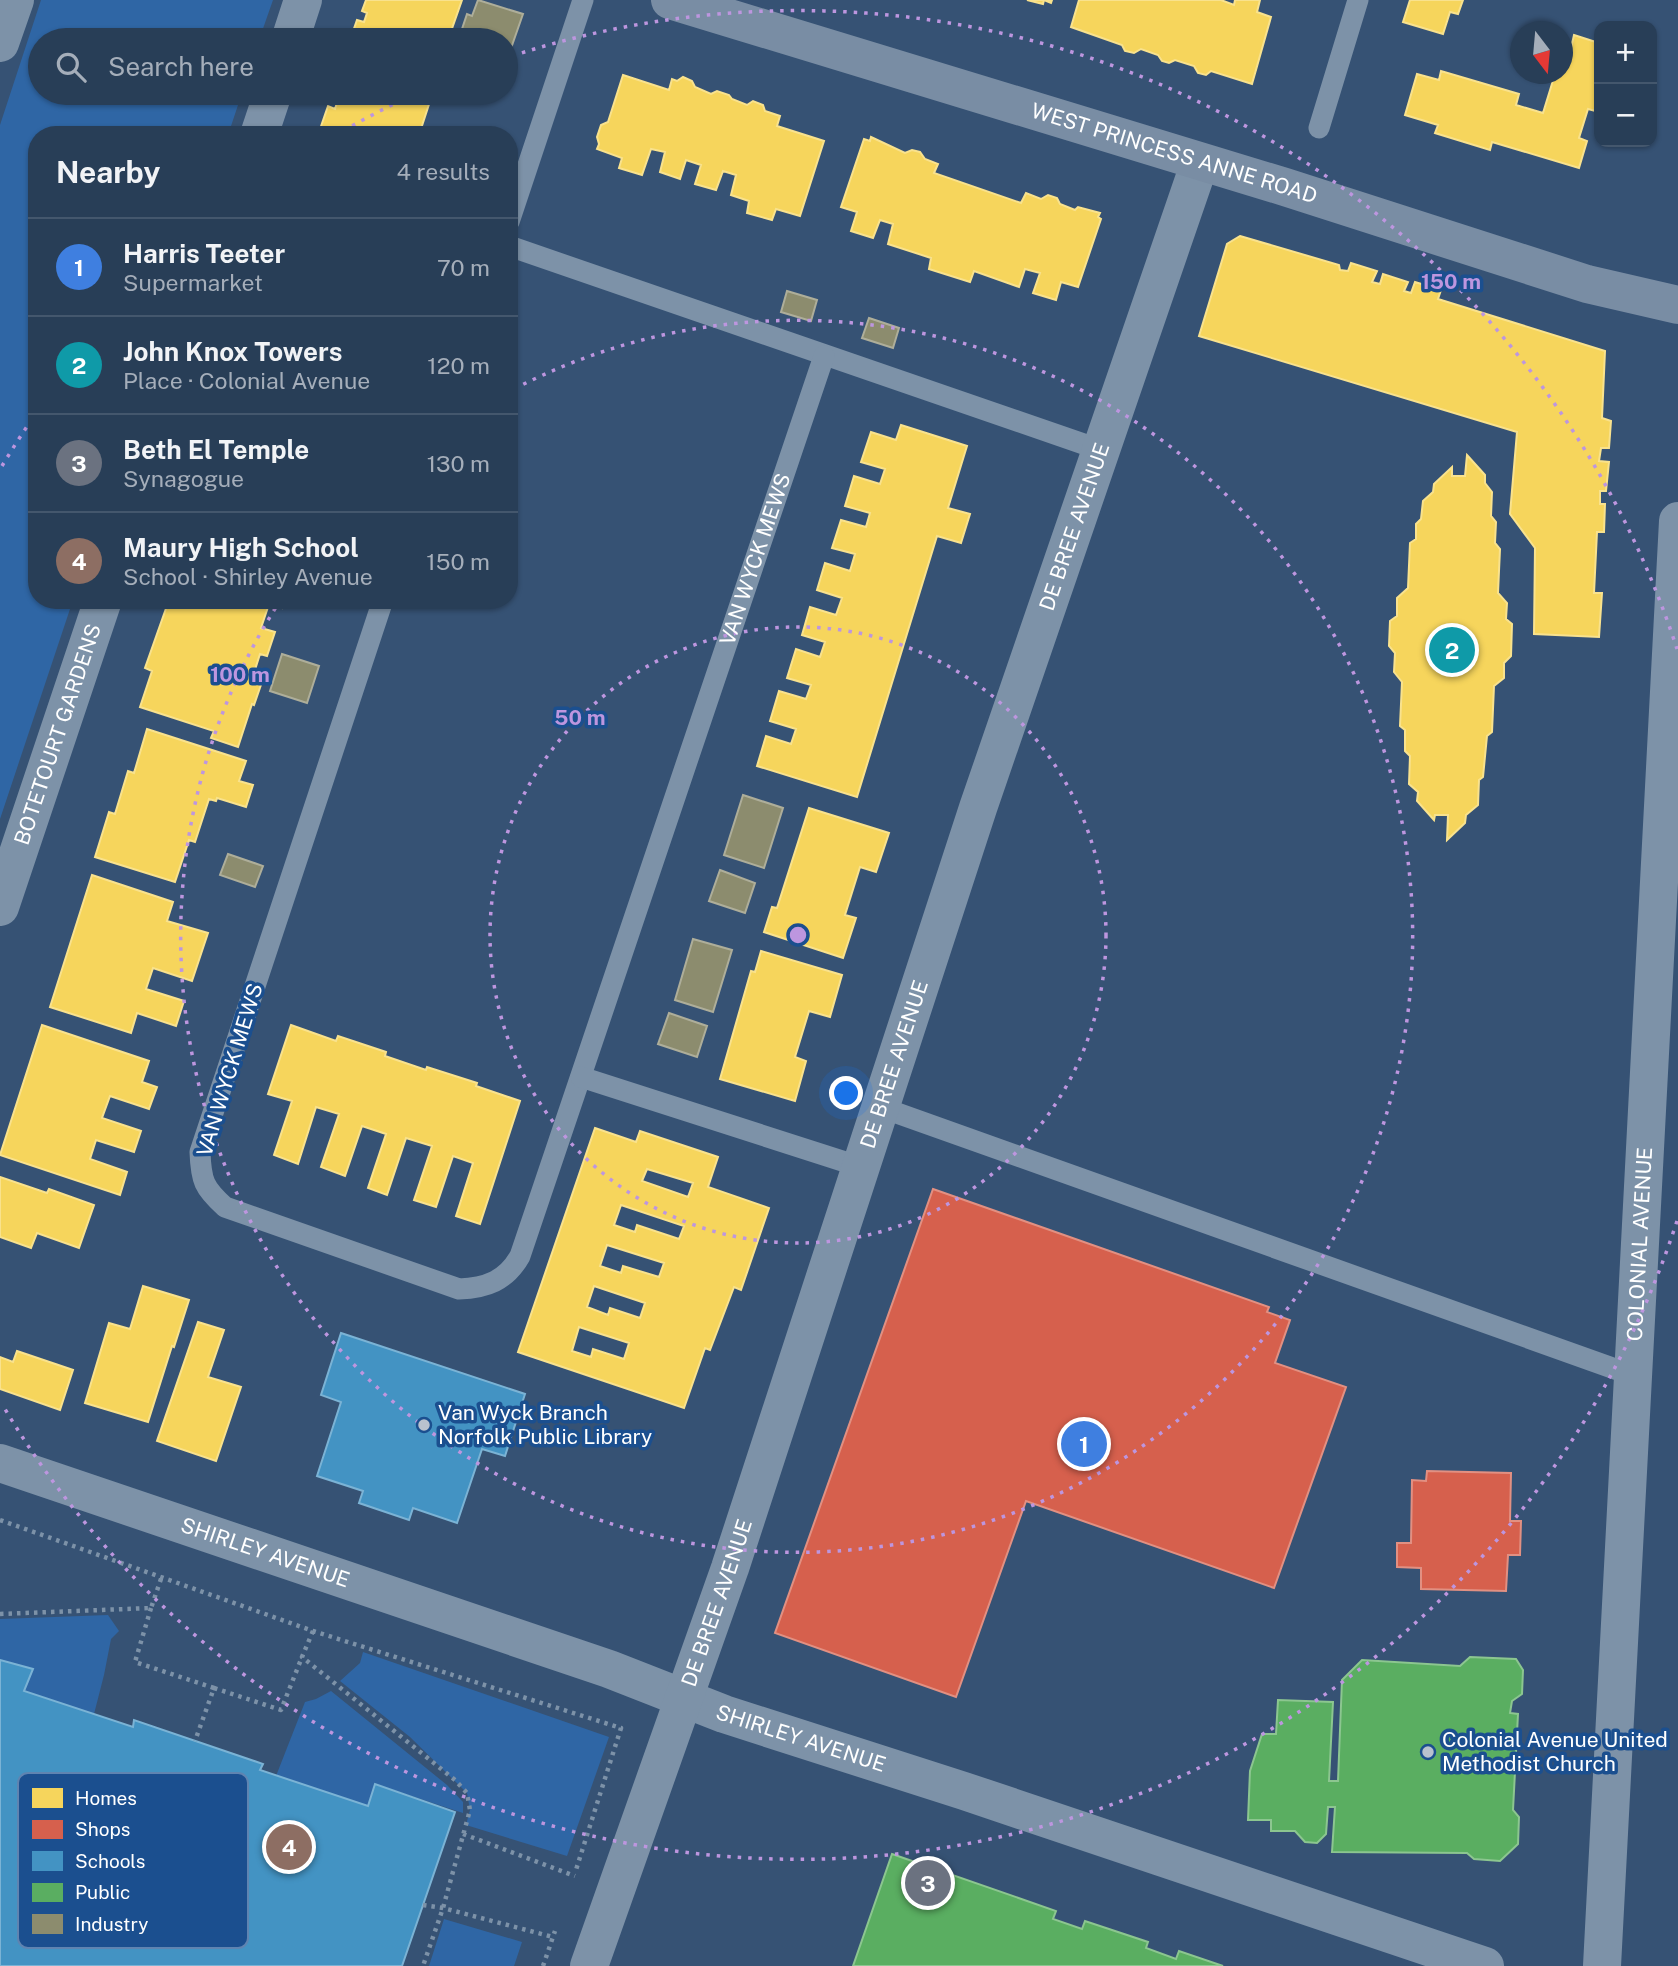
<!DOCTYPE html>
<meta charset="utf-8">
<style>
body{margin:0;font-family:"Public Sans",sans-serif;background:#30455d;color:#f1f3f6}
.controls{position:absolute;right:21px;top:21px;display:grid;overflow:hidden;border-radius:14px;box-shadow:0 2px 5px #0004}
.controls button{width:63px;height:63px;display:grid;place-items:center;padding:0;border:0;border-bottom:2px solid #44576d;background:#283e57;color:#f1f3f6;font:35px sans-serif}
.compass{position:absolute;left:1510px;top:21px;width:63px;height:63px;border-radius:50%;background:#283e57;box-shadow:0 2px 5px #0004;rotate:164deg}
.you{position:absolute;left:847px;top:1094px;width:24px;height:24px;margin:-18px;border:5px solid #fff;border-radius:50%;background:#1a73e8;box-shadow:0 0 0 10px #1a73e833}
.badge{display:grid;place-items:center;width:46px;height:46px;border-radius:50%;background:#ea580c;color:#fff;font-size:23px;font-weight:700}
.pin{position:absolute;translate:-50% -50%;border:4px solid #fff;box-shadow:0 2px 7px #0006}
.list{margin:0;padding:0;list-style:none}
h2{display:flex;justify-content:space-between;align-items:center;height:91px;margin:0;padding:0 28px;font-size:30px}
h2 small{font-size:23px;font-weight:400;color:#a5aeba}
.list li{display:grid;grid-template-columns:46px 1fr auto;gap:21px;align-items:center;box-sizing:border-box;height:98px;padding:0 28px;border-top:2px solid #44576d}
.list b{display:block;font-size:26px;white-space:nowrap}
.list p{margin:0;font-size:23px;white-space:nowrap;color:#a5aeba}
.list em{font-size:23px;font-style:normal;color:#a5aeba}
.icon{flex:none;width:38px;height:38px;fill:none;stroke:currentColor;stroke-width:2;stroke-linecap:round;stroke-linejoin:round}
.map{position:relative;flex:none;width:1678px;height:1966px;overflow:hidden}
.search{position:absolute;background:#283e57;box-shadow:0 2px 5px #0004;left:28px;top:28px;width:490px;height:77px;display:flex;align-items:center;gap:18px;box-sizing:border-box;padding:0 24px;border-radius:38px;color:#a5aeba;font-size:26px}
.panel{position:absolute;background:#283e57;box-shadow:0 2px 5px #0004;left:28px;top:126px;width:490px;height:483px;border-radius:28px}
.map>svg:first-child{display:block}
.green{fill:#2f66a5}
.homes{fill:#f6d55c;stroke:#f9e28d;stroke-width:2;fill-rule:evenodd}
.shops{fill:#d6604d;stroke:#e29082;stroke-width:2}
.schools{fill:#4393c3;stroke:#7bb3d5;stroke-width:2}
.public{fill:#5aae61;stroke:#8cc690;stroke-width:2}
.industry{fill:#8c8c6e;stroke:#aeae9a;stroke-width:2}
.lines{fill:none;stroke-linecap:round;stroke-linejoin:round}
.path{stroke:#7d92a8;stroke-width:4.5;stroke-dasharray:3.5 5;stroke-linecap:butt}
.service{stroke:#7d92a8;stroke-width:21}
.minor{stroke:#7d92a8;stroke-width:38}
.tertiary{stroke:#7d92a8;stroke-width:38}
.secondary{stroke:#798da4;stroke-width:38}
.ring{fill:none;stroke:#bd96df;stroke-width:3.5;stroke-dasharray:3.5 7}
.poi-dot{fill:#b9c2ce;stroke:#1b4f8f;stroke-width:2.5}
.labels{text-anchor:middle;stroke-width:7;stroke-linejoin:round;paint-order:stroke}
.street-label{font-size:21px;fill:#fff;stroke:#1b4f8f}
.poi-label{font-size:21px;fill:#fff;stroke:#1b4f8f;text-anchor:start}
.key{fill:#1b4f8f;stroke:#5f84b1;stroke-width:2}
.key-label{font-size:19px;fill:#fff}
.centre{fill:#bd96df;stroke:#1b4f8f;stroke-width:3.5}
.ring-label{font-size:21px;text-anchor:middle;font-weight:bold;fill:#bd96df;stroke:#1b4f8f;stroke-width:7;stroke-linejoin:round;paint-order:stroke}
</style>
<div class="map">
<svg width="1678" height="1966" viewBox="0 0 1678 1966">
<rect width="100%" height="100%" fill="#365274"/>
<path class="green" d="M41,0h232l-14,40h-219v53h202l-14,42h-191v465h36l-73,219v-694z
M108,1615l11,16 -8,8 -7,36 -10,39 -70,-23 9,-22 -33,-9v-41z
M363,1652l246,85 -42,119 -101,-31 4,-15 -3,-17 -57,-56 -70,-56 20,-18z
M331,1691l116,94 16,17v11l-88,-29 -7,22 -92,-30 29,-74 11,-3z
M444,1919l78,23 -8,24h-85z"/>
<path class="homes" d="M366,0h96l-14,40h-98l7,-20 7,2 3,-9 -5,-2z
M1027,0h25l-1,3 -7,-3 -1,4z
M1079,0h142l13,5 1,-5h25l-3,12 14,5 -19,67 -41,-13 -5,4 -8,-2 -4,-7 -19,-6 -6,3 -7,-2 -4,-6 -17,-6 -7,4 -9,-2 -3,-6 -51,-18z
M1410,0h53l-5,14 -8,-2 -7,22 -40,-12z
M1574,35l25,8v69l-11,-3 -9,29 8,3 -8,27 -87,-26 -2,8 -55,-17 3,-8 -33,-10 12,-41 22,6 2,-9 78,23 -3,11 27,8 12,-39h7v-19l7,2z
M623,75l46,15 3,-11 5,2 6,-4 9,4 3,6 16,7 6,-3 12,4 3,4 15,6 6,-4 10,4 2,6 15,5 -3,10 47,15 -24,75 -24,-7 -4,11 -25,-7 2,-12 -18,-6 5,-20 -13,-4 -7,19 -21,-6 6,-19 -15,-5 -6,19 -20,-7 5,-20 -14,-3 -9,26 -23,-7 3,-10 -25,-9 2,-5 -2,-7 4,-12 7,-3z
M339,93h92l1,2 -13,40h-101l10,-29 7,3 5,-16z
M871,137l34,16 7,-3 8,2 5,7 13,5 -4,9 87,30 5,-10 15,6 7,-4 9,3 3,6 15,6 3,-3 22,6 -2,4 3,2 -23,68 -17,-5 -5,18 -23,-7 7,-20 -15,-4 -6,18 -45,-16 -4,11 -41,-13 2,-11 -43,-14 5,-20 -13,-4 -7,18 -22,-7 6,-19 -16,-5 23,-68 6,2z
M1240,236l99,29 1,5 8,1 3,-8 26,8 -5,11 8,2 3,-10 25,8 -4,9 7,2 4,-11 26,8 -3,9 167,52 -3,67 9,3 -2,27h-8l-2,13 10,1 -3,29h-6v13h5l-1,28h-7l-3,61h8l-3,44 -65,-3 1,-86 -25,-34 7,-82 -318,-96 28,-92z
M901,425l66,21 -19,62 22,6 -9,29 -24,-7 -80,261 -100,-31 9,-30 25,8 5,-15 -26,-8 9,-30 27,8 5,-14 -24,-7 9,-29 24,8 5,-15 -23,-7 8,-28 26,8 6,-17 -25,-8 8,-27 25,8 5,-17 -23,-6 9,-28 25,7 4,-14 -25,-7 9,-30 26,8 5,-15 -24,-7 10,-30 25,8z
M1467,455l18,20v8l7,9 -1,24 5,6 -1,21 5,6 -2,44 9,10 -1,16 6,5 -1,32 -7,7v15l-10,8 -2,46 -5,4 -4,41 -4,3 -1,25 -12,10 -1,8 -18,17 1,-25h-13l-1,5 -17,-19 1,-9 -9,-8 1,-28 -5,-5v-21l-5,-4 2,-44 -8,-10 1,-19 -6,-7 1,-25 7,-5v-18l11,-10 2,-45 6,-4v-15l5,-5 2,-18 10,-9 1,-8 18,-17v9h13z
M169,600h115l-2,8 -13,-4 -8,24 14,4 -8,24 -7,-2 -7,22 10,3 -9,26 -2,-1 -14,43 -27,-9 3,-7 -74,-24 12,-36 -7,-3z
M147,729l99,32 -7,20 14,4 -7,22 -29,-9 -1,3 -7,-2 -14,43 -6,-2 -14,42 -80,-25 14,-45 6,2 13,-43 6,2z
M809,808l80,25 -13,39 -16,-5 -15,48 11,3 -13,40 -79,-26 8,-25 5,1z
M92,875l81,27 -6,19 41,12 -16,48 -39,-13 -7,21 38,12 -8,25 -39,-13 -6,20 -81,-26z
M761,951l81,24 -12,42 -21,-6 -14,46 11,4 -11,40 -75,-22 31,-108 4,1z
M42,1025l107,36 -7,21 15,5 -8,22 -39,-13 -8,22 39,13 -7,21 -38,-12 -6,19 37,13 -7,23 -120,-40z
M291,1025l45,16 2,-5 48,16 -1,4 41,14 1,-3 50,16 -1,3 44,15 -40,123 -24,-8 17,-53 -20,-7 -17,51 -22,-7 18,-54 -26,-8 -19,57 -19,-7 18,-54 -24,-8 -17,50 -24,-9 18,-53 -23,-7 -18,57 -24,-9 18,-54 -24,-7z
M595,1128l41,14 4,-11 78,26 -10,30 61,21 -28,82 -7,-3 -24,63 -5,-2 -21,60 -166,-56zM647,1169l46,14 -5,14 -46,-16zM621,1205l63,21 -5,13 -42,-14 -2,7 -21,-7zM607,1245l57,18 -5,14 -36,-11 -2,7 -21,-7zM594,1286l51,17 -5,15 -30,-10 -2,7 -21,-8zM579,1327l50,16 -5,16 -31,-10 -2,8 -19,-6z
M0,1177l47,16 2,-4 45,16 -15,43 -42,-15 -6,15 -31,-11z
M143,1286l46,14 -15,47 -2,-1 -24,76 -63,-19 24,-80 21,6z
M198,1322l26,8 -16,47 33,10 -25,74 -59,-20z
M17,1351l56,19 -13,40 -60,-21v-32l13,5z"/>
<path class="shops" d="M933,1189l336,118 -2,5 23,8 -15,43 71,24 -72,201 -248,-87 -70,196 -181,-64z
M1427,1471l84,2 -1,48h11l-1,34h-12l-2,36 -85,-2v-21l-24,-1v-24h14l1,-63 14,1z"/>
<path class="schools" d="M341,1333l184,61 -20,62 -23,-7 -25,74 -44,-15 -4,12 -50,-17 4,-12 -46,-15 24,-74 -20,-7z
M0,1660l33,9 -9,22 109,36 1,-7 129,44 -3,6 108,36 7,-22 80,28 -53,154h-402z"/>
<path class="public" d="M1470,1657l46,2 7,11 -1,24 -10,7 -2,12 8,1 -5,96 6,7 -1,27 -18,17 -26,-2 -7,-6 -135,-1 3,-45h-7l-2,27 -9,9 -12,-1 -10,-11h-24v-11h-23l2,-49 12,-37h14l2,-34 55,2 -4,79h9l4,-101 20,-20 98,6z
M892,1854l164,57 -3,8 29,10 3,-8 63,21 -2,6 30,11 3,-8 44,15h-370z"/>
<path class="industry" d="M478,0l45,14 -14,40 -3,-1v-13h-42l1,-3 -5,-2 7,-21 5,2z
M787,291l30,9 -6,21 -30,-9z
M869,318l30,10 -6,20 -31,-10z
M282,654l37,12 -12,37 -37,-12z
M743,795l40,13 -19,60 -40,-13z
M228,854l35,12 -8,21 -35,-12z
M720,870l35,13 -10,30 -36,-12z
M693,939l39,11 -19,62 -38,-12z
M669,1013l38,13 -10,31 -39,-13z"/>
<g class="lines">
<path class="path" d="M0,1520l313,111 308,97 -46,145
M151,1608l-16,54 79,26 -19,53
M0,1614l151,-6 11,-32
M313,1631l-11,26 153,123 12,13 3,17 -27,98 -20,58
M214,1688l67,22 21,-53
M463,1834l112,42
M423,1905l20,3 110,29
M543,1966l12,-35"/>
<g class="service">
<path d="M1319,128l39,-128"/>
<path d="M509,222l74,-222"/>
<path d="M509,246l592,204"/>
<path id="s1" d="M383,600l-183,552c1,29 4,36 25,55l234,82c27,-1 47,-8 61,-33l304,-900"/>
<path d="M581,1077l280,90"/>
<path d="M880,1107l752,268"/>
</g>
<g class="minor">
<path d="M290,40l13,-40"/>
<path d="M0,43l15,-43"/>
<path d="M259,135l14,-42"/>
<path id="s2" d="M0,907l103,-307"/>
<path id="s3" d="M0,1463l609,206 115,45 240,77 521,175"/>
<path id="s4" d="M589,1966l141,-398 248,-760 222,-646"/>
</g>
<path class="tertiary" id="s5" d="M1602,1966l76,-1445"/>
<path class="secondary" id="s6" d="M670,0l615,187 302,97 91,21"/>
</g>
<g class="ring">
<circle cx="798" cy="935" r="308"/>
<path d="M514 389A616 616 0 1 1 278 604"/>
<path d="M1677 1221A924 924 0 0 1 2 1404M2 466A924 924 0 0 1 37 412M343 131A924 924 0 0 1 415 94M512 56A924 924 0 0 1 1677 649"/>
</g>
<g class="poi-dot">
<circle cx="424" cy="1425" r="7"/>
<circle cx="1428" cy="1752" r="7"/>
</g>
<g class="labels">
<g class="street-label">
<text dy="7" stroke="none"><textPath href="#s6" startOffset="527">WEST PRINCESS ANNE ROAD</textPath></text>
<text dy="7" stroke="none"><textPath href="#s4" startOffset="1519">DE BREE AVENUE</textPath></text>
<text dy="7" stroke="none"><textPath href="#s1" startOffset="1701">VAN WYCK MEWS</textPath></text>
<text dy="7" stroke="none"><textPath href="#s2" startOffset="182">BOTETOURT GARDENS</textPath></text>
<text dy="7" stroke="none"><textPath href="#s4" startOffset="952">DE BREE AVENUE</textPath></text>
<text transform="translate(230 1070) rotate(-73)" y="7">VAN WYCK MEWS</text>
<text dy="7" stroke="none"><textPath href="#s5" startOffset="723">COLONIAL AVENUE</textPath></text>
<text dy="7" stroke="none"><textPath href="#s3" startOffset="280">SHIRLEY AVENUE</textPath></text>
<text dy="7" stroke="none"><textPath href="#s4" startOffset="385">DE BREE AVENUE</textPath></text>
<text dy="7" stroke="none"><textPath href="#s3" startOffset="847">SHIRLEY AVENUE</textPath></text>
</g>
<g class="poi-label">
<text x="438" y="1420">Van Wyck Branch<tspan x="438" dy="24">Norfolk Public Library</tspan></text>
<text x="1442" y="1747">Colonial Avenue United<tspan x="1442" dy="24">Methodist Church</tspan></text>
</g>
</g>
<rect x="18" y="1773" width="230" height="175" rx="10" class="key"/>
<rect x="32" y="1788" width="31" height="20" fill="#f6d55c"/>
<rect x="32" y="1820" width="31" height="19" fill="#d6604d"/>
<rect x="32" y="1851" width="31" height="20" fill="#4393c3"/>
<rect x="32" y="1883" width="31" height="19" fill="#5aae61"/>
<rect x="32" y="1914" width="31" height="20" fill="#8c8c6e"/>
<g class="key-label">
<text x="75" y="1805">Homes</text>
<text x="75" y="1836">Shops</text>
<text x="75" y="1868">Schools</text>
<text x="75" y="1899">Public</text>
<text x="75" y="1931">Industry</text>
</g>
<circle cx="798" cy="935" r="10" class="centre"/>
<g class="ring-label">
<text x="1451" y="289">150 m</text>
<text x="240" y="682">100 m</text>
<text x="580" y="725">50 m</text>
</g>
</svg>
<div class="controls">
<button>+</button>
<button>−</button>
</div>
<svg class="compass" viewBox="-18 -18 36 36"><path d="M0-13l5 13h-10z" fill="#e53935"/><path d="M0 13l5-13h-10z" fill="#a5aeba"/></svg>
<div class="you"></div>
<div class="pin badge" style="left:1084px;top:1444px;background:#3f7fe0">1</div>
<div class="pin badge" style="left:1452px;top:650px;background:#0f9aa8">2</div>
<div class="pin badge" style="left:928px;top:1883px;background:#6b7280">3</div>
<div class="pin badge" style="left:289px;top:1847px;background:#8d6e63">4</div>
<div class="search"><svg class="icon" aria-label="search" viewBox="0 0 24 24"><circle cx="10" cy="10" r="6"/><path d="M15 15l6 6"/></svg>Search here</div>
<section class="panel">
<h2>Nearby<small>4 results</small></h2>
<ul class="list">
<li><span class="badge" style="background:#3f7fe0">1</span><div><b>Harris Teeter</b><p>Supermarket</p></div><em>70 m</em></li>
<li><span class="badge" style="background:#0f9aa8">2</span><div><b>John Knox Towers</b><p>Place · Colonial Avenue</p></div><em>120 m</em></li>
<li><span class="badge" style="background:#6b7280">3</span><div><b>Beth El Temple</b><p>Synagogue</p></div><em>130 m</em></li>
<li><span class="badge" style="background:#8d6e63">4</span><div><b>Maury High School</b><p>School · Shirley Avenue</p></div><em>150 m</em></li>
</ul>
</section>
</div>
